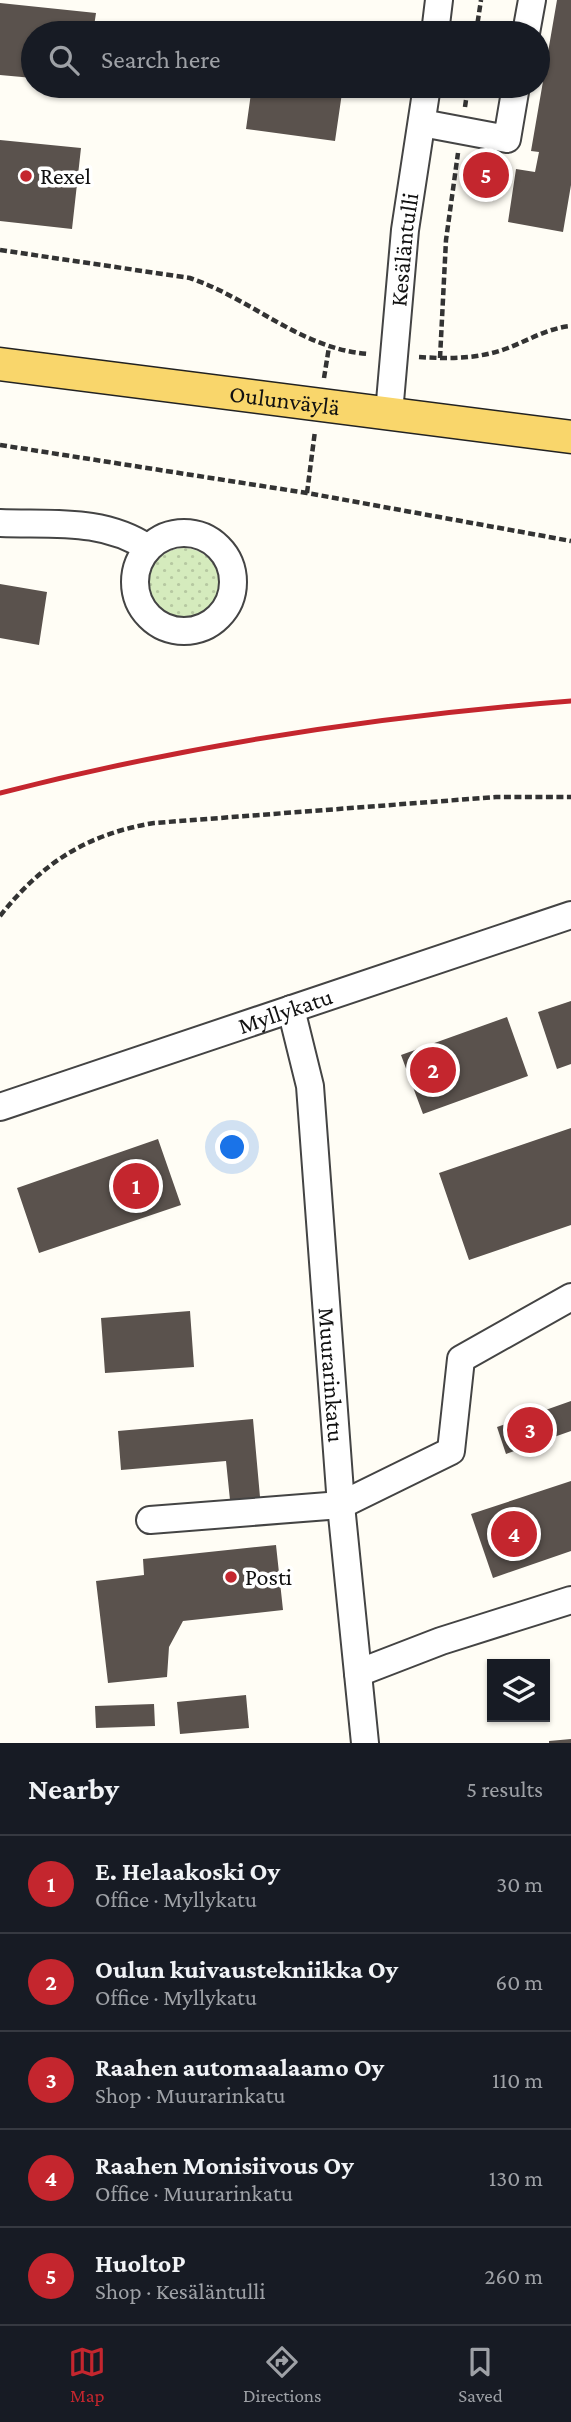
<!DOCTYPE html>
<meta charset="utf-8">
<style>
body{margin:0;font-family:"Crimson Pro",serif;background:#20242c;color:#f1f3f6}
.controls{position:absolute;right:21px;bottom:21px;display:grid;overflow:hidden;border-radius:0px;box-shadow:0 2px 5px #0004}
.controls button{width:63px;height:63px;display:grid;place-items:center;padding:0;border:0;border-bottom:2px solid #363941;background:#171b24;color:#f1f3f6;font:35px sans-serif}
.you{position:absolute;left:233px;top:1148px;width:24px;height:24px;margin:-18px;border:5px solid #fff;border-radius:50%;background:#1a73e8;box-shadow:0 0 0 10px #1a73e833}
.badge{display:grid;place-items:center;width:46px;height:46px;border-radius:50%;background:#c4262e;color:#fff;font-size:23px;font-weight:700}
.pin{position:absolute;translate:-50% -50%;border:4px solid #fff;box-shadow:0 2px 7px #0006}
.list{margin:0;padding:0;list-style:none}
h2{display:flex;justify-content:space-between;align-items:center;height:91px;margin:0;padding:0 28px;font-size:30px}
h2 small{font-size:23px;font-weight:400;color:#9ea1a6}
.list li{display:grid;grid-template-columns:46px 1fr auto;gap:21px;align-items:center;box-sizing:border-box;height:98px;padding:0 28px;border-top:2px solid #363941}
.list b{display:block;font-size:26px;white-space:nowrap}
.list p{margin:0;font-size:23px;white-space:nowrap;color:#9ea1a6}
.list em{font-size:23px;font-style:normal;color:#9ea1a6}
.icon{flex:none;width:38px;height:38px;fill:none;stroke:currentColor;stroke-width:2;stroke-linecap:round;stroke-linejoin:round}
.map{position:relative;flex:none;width:571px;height:1743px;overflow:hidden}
.search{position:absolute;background:#171b24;box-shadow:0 2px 5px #0004;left:21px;right:21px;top:21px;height:77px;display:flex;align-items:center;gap:18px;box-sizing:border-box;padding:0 24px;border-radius:38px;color:#9ea1a6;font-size:26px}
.sheet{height:581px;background:#171b24}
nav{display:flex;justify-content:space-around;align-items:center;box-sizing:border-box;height:98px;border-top:2px solid #363941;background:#171b24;font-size:19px;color:#9ea1a6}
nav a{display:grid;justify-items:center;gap:4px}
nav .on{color:#c4262e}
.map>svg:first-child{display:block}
.grass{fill:url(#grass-dots)}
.building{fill:#5a524d}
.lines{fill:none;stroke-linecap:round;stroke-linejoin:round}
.minor-casing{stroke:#444;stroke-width:30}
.major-casing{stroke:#222;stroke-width:35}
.path{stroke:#333;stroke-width:4.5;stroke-dasharray:7 3.5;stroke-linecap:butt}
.minor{stroke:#fff;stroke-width:26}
.major{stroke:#f9d66b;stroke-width:32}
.rail{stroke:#c4262e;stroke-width:5}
.poi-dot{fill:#c4262e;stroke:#fff;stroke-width:2.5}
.labels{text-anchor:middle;stroke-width:7;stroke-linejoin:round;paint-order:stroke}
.poi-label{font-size:24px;fill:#111;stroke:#fff;text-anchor:start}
.street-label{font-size:24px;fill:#111;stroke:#fff}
</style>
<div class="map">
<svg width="571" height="1743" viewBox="0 0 571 1743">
<defs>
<pattern id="grass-dots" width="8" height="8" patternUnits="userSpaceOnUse" patternTransform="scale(1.75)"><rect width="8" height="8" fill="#d5ebbd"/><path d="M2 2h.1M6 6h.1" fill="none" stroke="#b6c8a1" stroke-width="1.8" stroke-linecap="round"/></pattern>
</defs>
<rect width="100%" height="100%" fill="#fffdf5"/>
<path class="grass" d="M149 583a35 35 0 1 1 70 0a35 35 0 1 1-70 0Z"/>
<path class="building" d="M557,0h14v185l-8,47 -55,-10 8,-53 19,3 4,-20 -8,-1z
M0,3l96,10 -3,20h-60v45l-33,-3z
M252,86h91l-8,55 -89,-12z
M0,140l81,8 -9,81 -72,-8z
M479,151l22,4 -7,46 -23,-4z
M0,584l47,8 -8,53 -39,-7z
M571,1001v63l-14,5 -19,-57z
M507,1017l21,59 -105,38 -22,-59z
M571,1128v97l-102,35 -30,-87z
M158,1139l23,66 -142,48 -22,-65z
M190,1311l4,56 -89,6 -4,-55z
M571,1401v30l-65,23 -9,-27z
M253,1419l7,78 -30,3 -4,-39 -105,9 -3,-39z
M571,1481v70l-78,27 -22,-64z
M276,1545l7,65 -100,11 -14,26 -2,30 -59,6 -12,-102 48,-6 -1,-16z
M246,1695l3,33 -69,6 -3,-32z
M154,1704l1,22 -59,2 -1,-22z
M571,1739v4h-22v-2z"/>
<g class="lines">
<defs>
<g id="minor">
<path d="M435,33l4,-33"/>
<path d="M526,33l6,-33"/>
<path d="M422,123l85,16 9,-53"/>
<path id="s1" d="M389,413l16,-183 22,-144"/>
<path d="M0,523c52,2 103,-5 148,25"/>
<circle cx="184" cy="582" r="49"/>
<path id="s2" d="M291,1009l19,77 31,419 24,238"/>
<path id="s3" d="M0,1107l571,-192"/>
<path d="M150,1520l191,-15 110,-54 10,-92 110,-62"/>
<path d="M358,1673l83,-32 130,-41"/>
</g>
<g id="major">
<path id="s4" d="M0,364l571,73"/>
</g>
</defs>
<use href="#minor" class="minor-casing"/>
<use href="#major" class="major-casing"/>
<path class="path" d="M476,33l5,-33
M465,107l3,-21
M0,250l190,28c62,21 111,71 178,76
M419,357c30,2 60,2 89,-9 21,-8 40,-20 63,-22
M440,358l6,-118 12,-87
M324,378l5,-31
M0,445l307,48 264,48
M307,493l8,-62
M0,916c42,-53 87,-82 154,-93l342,-26h75"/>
<use href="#minor" class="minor"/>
<use href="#major" class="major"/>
<path class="rail" d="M0,793c188,-48 378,-77 571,-92"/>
</g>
<g class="poi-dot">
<circle cx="26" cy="176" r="7"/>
<circle cx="231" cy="1577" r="7"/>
</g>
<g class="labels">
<g class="poi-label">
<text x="40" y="184">Rexel</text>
<text x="245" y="1585">Posti</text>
</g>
<g class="street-label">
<text dy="8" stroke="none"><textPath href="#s1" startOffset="164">Kesäläntulli</textPath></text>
<text dy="8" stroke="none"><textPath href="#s4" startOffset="287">Oulunväylä</textPath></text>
<text dy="8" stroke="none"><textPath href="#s3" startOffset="301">Myllykatu</textPath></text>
<text dy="8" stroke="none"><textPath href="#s2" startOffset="369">Muurarinkatu</textPath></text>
</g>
</g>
</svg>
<div class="controls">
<button><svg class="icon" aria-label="layers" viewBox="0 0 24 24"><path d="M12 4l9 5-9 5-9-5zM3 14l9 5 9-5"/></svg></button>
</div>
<div class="you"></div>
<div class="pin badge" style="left:136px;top:1186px">1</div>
<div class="pin badge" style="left:433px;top:1070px">2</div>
<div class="pin badge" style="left:530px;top:1430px">3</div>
<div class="pin badge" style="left:514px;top:1534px">4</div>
<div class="pin badge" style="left:486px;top:175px">5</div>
<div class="search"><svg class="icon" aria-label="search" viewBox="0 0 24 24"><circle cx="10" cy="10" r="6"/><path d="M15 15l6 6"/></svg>Search here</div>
</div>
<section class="sheet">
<h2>Nearby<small>5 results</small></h2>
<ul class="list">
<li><span class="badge">1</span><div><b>E. Helaakoski Oy</b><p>Office · Myllykatu</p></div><em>30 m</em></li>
<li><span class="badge">2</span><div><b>Oulun kuivaustekniikka Oy</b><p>Office · Myllykatu</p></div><em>60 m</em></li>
<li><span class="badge">3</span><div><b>Raahen automaalaamo Oy</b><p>Shop · Muurarinkatu</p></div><em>110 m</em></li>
<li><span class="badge">4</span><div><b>Raahen Monisiivous Oy</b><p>Office · Muurarinkatu</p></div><em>130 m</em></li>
<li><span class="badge">5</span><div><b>HuoltoP</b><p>Shop · Kesäläntulli</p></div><em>260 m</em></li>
</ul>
</section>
<nav>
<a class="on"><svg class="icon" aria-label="map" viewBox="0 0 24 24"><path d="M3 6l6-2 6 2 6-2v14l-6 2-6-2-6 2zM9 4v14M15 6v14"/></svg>Map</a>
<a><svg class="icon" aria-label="directions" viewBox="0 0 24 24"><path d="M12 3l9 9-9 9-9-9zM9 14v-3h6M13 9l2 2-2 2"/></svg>Directions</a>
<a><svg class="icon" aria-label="saved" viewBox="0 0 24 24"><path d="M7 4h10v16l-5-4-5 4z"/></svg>Saved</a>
</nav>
